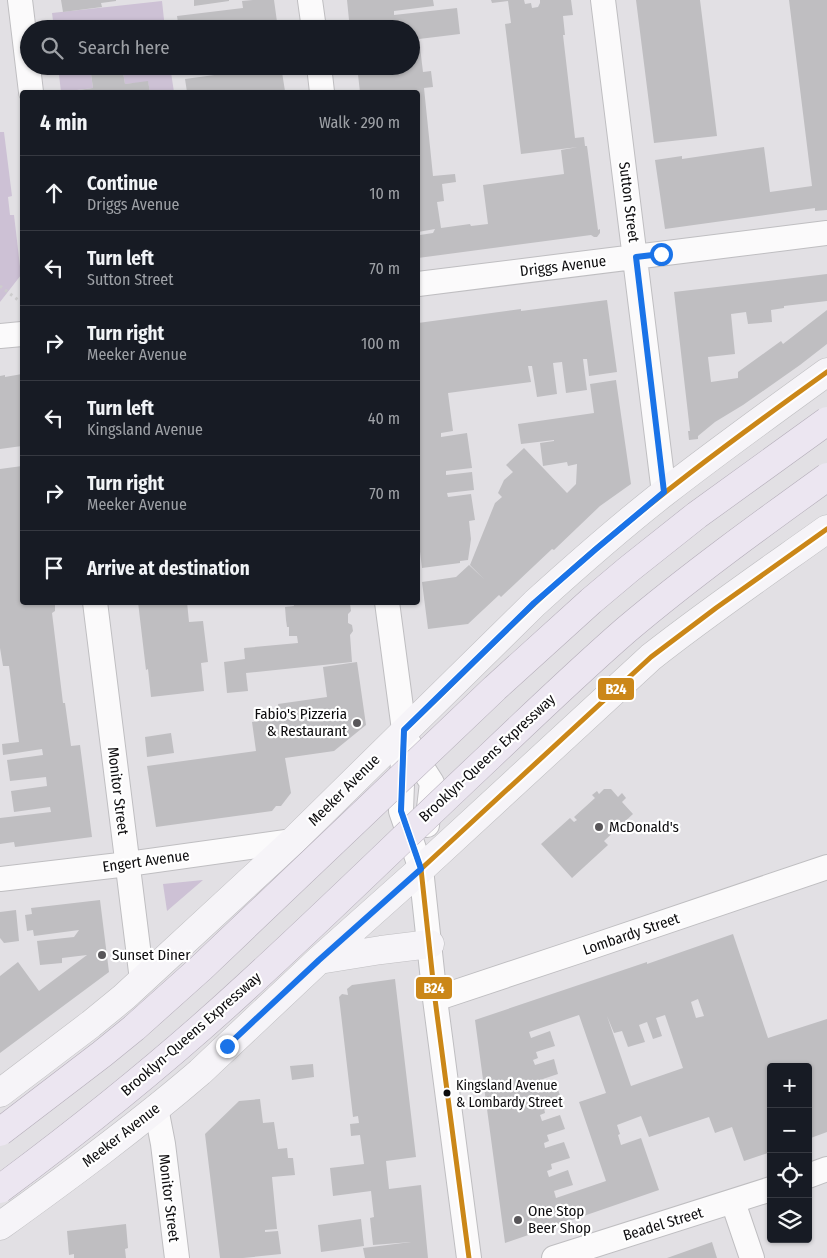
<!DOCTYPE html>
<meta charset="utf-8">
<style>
body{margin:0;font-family:"Fira Sans Condensed",sans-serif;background:#242831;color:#f1f3f6}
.controls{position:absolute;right:15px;bottom:15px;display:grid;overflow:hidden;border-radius:5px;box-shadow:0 1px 4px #0004}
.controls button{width:45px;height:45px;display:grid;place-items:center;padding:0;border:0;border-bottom:1px solid #363941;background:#171b24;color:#f1f3f6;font:25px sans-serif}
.stop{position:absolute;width:15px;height:15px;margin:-11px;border:4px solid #1a73e8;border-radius:50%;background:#fff}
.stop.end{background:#1a73e8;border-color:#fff;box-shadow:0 1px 5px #0008}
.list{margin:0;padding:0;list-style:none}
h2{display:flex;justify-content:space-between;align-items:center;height:65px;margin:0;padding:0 20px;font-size:21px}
h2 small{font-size:16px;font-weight:400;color:#9ea1a6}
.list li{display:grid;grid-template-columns:32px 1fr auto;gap:15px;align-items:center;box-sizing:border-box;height:75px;padding:0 20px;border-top:1px solid #363941}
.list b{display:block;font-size:19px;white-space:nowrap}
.list p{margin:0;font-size:16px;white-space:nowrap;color:#9ea1a6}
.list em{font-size:16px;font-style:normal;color:#9ea1a6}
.icon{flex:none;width:28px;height:28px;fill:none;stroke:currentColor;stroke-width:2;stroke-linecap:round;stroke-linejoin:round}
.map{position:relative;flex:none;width:827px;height:1258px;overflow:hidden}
.search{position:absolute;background:#171b24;box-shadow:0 1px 4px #0004;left:20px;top:20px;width:400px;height:55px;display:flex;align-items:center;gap:12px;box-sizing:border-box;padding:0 18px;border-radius:28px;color:#9ea1a6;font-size:19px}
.panel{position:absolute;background:#171b24;box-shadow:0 1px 4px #0004;left:20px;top:90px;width:400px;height:515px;border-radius:5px}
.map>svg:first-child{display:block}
.green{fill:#cdc1d5}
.building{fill:#bfbec1;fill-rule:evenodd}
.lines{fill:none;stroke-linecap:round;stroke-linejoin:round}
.minor-casing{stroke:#bfbec1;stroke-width:26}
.secondary-casing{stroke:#bfbec1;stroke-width:29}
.path{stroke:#cdcccd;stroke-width:3;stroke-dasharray:2.5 4;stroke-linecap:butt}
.minor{stroke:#fbfafb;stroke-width:24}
.secondary{stroke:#f6f4f8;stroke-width:28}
.motorway-bridge-casing{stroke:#b4adb9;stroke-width:29;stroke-linecap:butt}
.motorway-bridge{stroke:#ece6f1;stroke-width:28}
.bus-1-casing{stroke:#fff;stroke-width:9}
.bus-1{stroke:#cb8718;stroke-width:5}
.route{stroke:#1a73e8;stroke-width:6}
.poi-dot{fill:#585659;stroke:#fff;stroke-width:2}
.bus-dot{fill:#0d0c0e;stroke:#fff;stroke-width:2}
.labels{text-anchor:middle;stroke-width:4.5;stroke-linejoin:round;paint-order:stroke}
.bus-label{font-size:14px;fill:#0d0c0e;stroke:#fff;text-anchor:start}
.street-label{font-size:15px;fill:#0d0c0e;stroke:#fff}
.poi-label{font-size:15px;fill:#0d0c0e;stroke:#fff;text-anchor:start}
.line-badge{stroke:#fff;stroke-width:2}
.badge-label{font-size:14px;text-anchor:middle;font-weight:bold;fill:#fff}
</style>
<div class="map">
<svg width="827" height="1258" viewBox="0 0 827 1258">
<rect width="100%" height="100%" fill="#e2e0e4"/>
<path class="green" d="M162,1l3,28h-111l-2,-16z
M58,66h34l-2,1 3,21 -32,4z
M122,66h48l4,26h-24l-2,-10 -23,2z
M0,132h4l8,64 -4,1 2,18h4l7,60 -21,27z
M203,880l-36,31 -4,-27z"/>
<path class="building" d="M61,0h55v1l-15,2 1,4 -39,5z
M194,0h35v1l-35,5z
M253,0h21l4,29h-33v-3l-25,3h-41l-2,-13 66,-8 -1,-7z
M347,0h86l1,6 -40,5v4l63,-7 3,26 -41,5 4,33 8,-1 2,16 -9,1 9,88 22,-2 1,8 -14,2 2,17 -7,1 4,26 29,-4 1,2 17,-2 -5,-39 81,-11 -3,-24 17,-3 -57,7 -16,-130 6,-1 -3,-22 -16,2 -1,-3h33l1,4 6,-1 1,5 6,-1 2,-4v-3h31l2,15 -10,1 2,19h-2l12,103 9,-1 1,9h2l11,84 2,-1v4l-3,4h-3l-3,-2 -173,23v-24l2,1 13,-2 2,-4 -17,3v-140h-58l-3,-26h54v-37h-58l-1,-9h-3z
M636,0h64l17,136 -63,7z
M789,0h38v210l-12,1v-3l-150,21 -10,-69 27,-4v3l82,-12 6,45 42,-6z
M122,66l3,18 23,-3 2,11h-78v-1l21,-3 -3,-21z
M250,66h31l4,25 -2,1h-30v-2l-19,2h-47l-2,-13 66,-9z
M827,274v27l-43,5v2l-13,2 1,12 -24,2 -2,-12 -15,2 4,40 -27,3 3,25 27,-4v-6l43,-31 2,3 44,-34v34l-27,21 -57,40 -28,17 -17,14v3l-9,1 -1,-9h2l-16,-139z
M607,300l10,72 -28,4 -2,-17h-4l4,31 -21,3 -4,-31 -9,1 4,31 -20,3 -5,-31h-4l3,16 -83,11 5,38 -12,2v4l26,-4 5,35 -26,3v4l26,-3 2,18 -27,3 1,4 23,-3 4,26 -6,1 2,18 -3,21 -8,1v2l-38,5 -4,-33v-212l103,-14v2z
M22,374v72l-22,3v-73l5,-1v2z
M616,380l15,104 -31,22 -46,44 -2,-1 -51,48 -2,-2 -31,29 -40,5 -6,-47 34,-5 13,-12 16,15 -15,-15 25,-62 7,-6 -4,-4 6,-13 9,-8 -7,-7 18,-17 43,45 9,-9 1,-20 -9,2 -1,-4 -24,4 -3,-23 14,-2v-1l-33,4 -3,-20 76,-11 -4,-29z
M22,466v136h28v2l5,1v6l-3,2 11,90h2l6,43 9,-1 12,92 -77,10 -1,-5 -14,2v-26l51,-6 -1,-5 -36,5 -3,-21 36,-5 -1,-9 -36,4 -3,-21 36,-5 -1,-6 -39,6 -1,-11 17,-2 -10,-76h-6l-3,-18v-179z
M138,602h49l2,20 14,-1 5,41 -7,1 3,28 -53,6 -3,-28 -2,1z
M293,602h54l3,2 1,7 -3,3v9l4,2 1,6 -3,4 2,27 -106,11 2,18 -21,2 -3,-31 21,-3 -1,-11 54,-5 -1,-7h-8v-9h-2l-1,-7 -1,-13 9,-1z
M357,662l9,63 -32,26 -49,7 6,35 -10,13h-5l-4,5 -116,16 -9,-61 109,-15 -4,-29 28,-4 -2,-14 49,-7 -4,-30z
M171,733l3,20 -27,4 -2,-20z
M604,789h7l7,8 4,-4 4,5 -4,4 11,12 -29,27 4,4 -36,33 -31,-34 29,-26 4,4 3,-2 -3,-3 21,-19 -3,-3 5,-4 2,3z
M100,900l9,72 -109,81v-77l18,-14 21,29 48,-36 -25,3v5l-22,2 -3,-24 37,-4 5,-7 -45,6 -1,-6 -6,1 -2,-16 7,-1 -1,-6z
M16,910l3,31 -15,2 -4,-5v-26z
M733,934l35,104 59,-19v113l-19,7v-72h-37v85l-27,9 -12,-34 -17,6 -6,-16 -60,20 -8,-21 -24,9 3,9 -2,1 3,10 20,-7 18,52 -154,53 -30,-223 172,-58v2zM698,999l6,17 -8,2 -5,-16zM579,1015l27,78 -27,9 27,79 -50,17 -2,-7 19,-6 -5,-15 -19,7 -2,-6 5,-2 -1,-5 19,-6 -6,-16 -19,6 -1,-5 5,-2 -2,-6 18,-6 -5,-14 -18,6 -2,-6 5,-2 -1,-5 18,-7 -5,-14 -19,6 -1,-5 5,-2 -2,-6 18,-6 -4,-15 -19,6 -2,-5 5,-2 -2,-6 19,-6 -5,-15 -19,7 -2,-6zM665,1015l18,53 -52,18 -24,-70 7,17 8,-2 6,16 17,-5 -6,-17 8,-3 6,17 9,-3 -6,-18z
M395,979l21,178 -30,4 3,28 32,-4 7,73h-63l-2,-10 48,-6 -38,3 -3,-27 4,-1 -3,-26 -38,5 -3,-28 34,-4 -4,-29 -9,1 -1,-12 9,-1 -1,-7 -5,1 -14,-120 3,-3 6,1 -1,-6 5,-4z
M313,1064l1,13 -22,3 -2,-14z
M260,1099l3,24 11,-1 4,27 9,-1 1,10h5l2,17 -23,2 5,52 -12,1v2l13,-1 3,23 -38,4h-23l-15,-124 34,-33z
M361,1219l3,27 -43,6 -3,-27z
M126,1224l2,24 -3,1 1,9h-52v-4l-5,1 -2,-24z
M712,1242l5,16h-50z"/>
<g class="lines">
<defs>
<path id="minor" d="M20,0l11,92
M310,0l4,29
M603,0l61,493
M319,66l3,26
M418,284l409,-51
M0,336l22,-2
M95,602l47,378
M387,602l17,128 -3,81 20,58 14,130 34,259
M410,745l3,8 19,30 -5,42
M0,879l128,-15 165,-23
M435,999l147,-49 245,-83
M156,1108l7,36 14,114
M808,1176l19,-7
M733,1202l19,56
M554,1258l217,-69"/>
<path id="secondary" d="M319,960l62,-10 49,-6
M0,1093l91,-69 33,-27 169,-156 242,-238c42,-38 85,-76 130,-111 53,-41 108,-81 162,-120
M0,1226c68,-49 136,-99 200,-154l119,-112 102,-91 230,-212c57,-45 117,-86 176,-128"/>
</defs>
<use href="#minor" class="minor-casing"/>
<use href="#secondary" class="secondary-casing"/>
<path class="path" d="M0,286l22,17"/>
<use href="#minor" class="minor"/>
<use href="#secondary" class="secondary"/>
<defs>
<path id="motorway-bridge" d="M0,1132l102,-78 32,-26 67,-60 294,-280 96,-87 38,-32 68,-54 130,-94
M0,1189c85,-63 168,-130 246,-202 82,-75 162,-154 243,-230 45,-43 90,-86 137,-127 64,-54 133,-104 201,-153"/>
</defs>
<use href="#motorway-bridge" class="motorway-bridge-casing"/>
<use href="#motorway-bridge" class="motorway-bridge"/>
<defs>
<path id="bus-1" d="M421,869l230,-212 65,-49 111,-79
M469,1258l-34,-259 -14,-130 -20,-58 3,-81c52,-49 102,-101 155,-149 85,-76 176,-143 268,-209"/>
</defs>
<use href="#bus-1" class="bus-1-casing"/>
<use href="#bus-1" class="bus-1"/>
</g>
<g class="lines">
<path class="route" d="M227,1046l92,-86 102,-91 -20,-58 3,-81 130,-127 62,-54 68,-57 -28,-235 25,-3"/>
</g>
<g class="poi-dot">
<circle cx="357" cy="723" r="5"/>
<circle cx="599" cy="827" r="5"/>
<circle cx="102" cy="955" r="5"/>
<circle cx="518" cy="1220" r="5"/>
</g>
<circle class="bus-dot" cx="447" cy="1093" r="4.5"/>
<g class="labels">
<g class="bus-label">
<text x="456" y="1090">Kingsland Avenue<tspan x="456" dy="17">&amp; Lombardy Street</tspan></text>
</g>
<g class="street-label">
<text transform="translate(629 202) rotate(83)" y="5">Sutton Street</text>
<text transform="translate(563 266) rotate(-7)" y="5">Driggs Avenue</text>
<text transform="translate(487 758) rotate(-43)" y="5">Brooklyn-Queens Expressway</text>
<text transform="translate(344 790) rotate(-45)" y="5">Meeker Avenue</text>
<text transform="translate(118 791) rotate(83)" y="5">Monitor Street</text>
<text transform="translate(146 861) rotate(-8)" y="5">Engert Avenue</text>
<text transform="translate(631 934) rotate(-19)" y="5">Lombardy Street</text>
<text transform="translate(191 1034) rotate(-41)" y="5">Brooklyn-Queens Expressway</text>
<text transform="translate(121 1135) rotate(-38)" y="5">Meeker Avenue</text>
<text transform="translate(169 1198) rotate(83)" y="5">Monitor Street</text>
<text transform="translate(663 1224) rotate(-17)" y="5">Beadel Street</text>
</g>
<g class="poi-label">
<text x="347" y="719" text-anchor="end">Fabio's Pizzeria<tspan x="347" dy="17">&amp; Restaurant</tspan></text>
<text x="609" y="832">McDonald's</text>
<text x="112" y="960">Sunset Diner</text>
<text x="528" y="1216">One Stop<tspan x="528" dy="17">Beer Shop</tspan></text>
</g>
</g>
<g class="line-badge">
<rect x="597" y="677" width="38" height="24" rx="5" fill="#cb8718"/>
<rect x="415" y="976" width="38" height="24" rx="5" fill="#cb8718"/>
</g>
<g class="badge-label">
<text x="616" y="694">B24</text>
<text x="434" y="993">B24</text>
</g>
</svg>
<div class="controls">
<button>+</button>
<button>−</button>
<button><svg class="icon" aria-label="locate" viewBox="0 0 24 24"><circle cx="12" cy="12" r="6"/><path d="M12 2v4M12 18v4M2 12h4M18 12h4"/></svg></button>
<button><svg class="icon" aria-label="layers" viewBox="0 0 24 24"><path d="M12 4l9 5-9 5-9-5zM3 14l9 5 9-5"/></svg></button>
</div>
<div class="stop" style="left:661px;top:254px"></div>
<div class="stop end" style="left:227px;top:1046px"></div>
<div class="search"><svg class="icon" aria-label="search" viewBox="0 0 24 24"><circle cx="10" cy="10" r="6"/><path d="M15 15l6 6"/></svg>Search here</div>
<section class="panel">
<h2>4 min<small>Walk · 290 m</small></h2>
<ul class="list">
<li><svg class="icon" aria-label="ahead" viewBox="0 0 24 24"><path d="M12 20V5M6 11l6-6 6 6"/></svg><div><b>Continue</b><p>Driggs Avenue</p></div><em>10 m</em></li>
<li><svg class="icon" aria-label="left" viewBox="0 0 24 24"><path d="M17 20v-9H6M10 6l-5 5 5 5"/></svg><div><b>Turn left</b><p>Sutton Street</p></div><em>70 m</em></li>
<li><svg class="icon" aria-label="right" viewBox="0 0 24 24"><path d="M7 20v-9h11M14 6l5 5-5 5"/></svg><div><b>Turn right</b><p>Meeker Avenue</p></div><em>100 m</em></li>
<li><svg class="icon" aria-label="left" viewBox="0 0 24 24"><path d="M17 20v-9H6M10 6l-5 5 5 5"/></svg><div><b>Turn left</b><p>Kingsland Avenue</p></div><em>40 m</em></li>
<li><svg class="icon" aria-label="right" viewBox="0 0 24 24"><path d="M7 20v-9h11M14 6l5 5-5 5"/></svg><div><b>Turn right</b><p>Meeker Avenue</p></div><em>70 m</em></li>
<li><svg class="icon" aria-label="arrive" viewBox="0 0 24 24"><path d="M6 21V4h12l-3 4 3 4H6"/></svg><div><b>Arrive at destination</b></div></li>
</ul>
</section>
</div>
